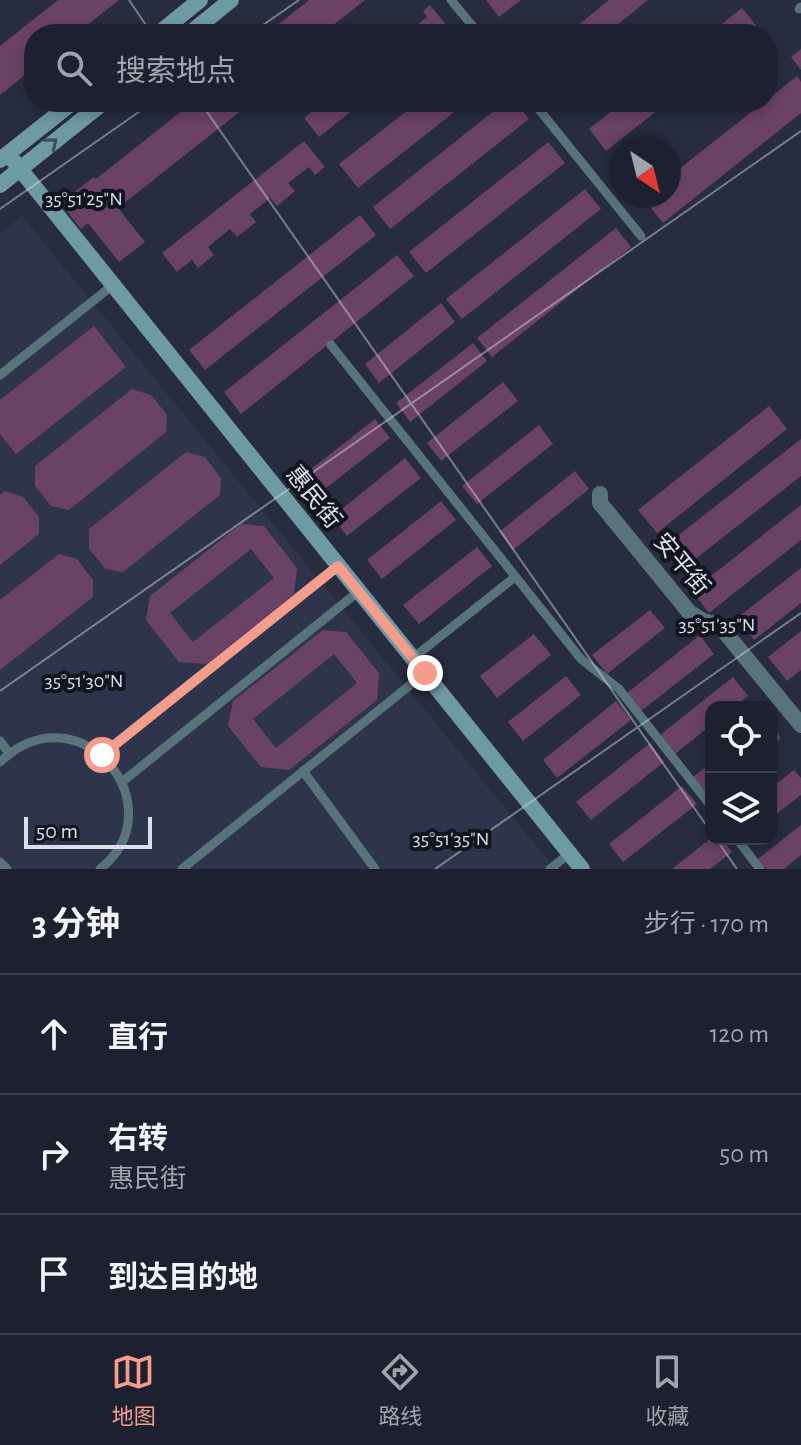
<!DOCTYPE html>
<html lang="zh">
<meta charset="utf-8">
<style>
body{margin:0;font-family:"Alegreya Sans","Noto Sans SC",sans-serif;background:#252937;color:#f1f3f6}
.controls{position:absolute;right:24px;bottom:24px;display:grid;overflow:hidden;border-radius:16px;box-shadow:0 4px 12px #0003}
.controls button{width:72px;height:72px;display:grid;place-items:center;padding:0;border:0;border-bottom:2px solid #3b3e4b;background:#1d212f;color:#f1f3f6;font:40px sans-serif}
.compass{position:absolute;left:609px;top:136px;width:72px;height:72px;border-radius:50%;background:#1d212f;box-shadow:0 4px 12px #0003;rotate:145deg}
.scale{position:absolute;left:24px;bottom:20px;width:128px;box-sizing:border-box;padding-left:8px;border:4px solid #dbdfec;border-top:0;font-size:22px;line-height:28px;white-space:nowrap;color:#dbdfec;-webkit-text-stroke:6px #13151e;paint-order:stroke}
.stop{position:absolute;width:24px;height:24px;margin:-18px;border:6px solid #f49d8d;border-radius:50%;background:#fff}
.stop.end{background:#f49d8d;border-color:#fff;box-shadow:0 2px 8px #0008}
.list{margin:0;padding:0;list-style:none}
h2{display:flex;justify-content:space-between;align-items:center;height:104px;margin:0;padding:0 32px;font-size:34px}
h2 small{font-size:26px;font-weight:400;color:#a0a3aa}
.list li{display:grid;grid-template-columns:52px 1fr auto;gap:24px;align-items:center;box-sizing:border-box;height:120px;padding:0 32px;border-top:2px solid #3b3e4b}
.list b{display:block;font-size:30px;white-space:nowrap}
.list p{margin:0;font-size:26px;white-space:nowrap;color:#a0a3aa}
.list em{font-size:26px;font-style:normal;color:#a0a3aa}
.icon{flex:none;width:44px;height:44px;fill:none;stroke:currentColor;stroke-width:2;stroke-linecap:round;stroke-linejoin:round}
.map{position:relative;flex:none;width:801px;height:869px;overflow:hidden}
.search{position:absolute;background:#1d212f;box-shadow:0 4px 12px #0003;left:24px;right:24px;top:24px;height:88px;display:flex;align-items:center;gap:20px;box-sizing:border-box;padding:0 28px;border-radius:32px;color:#a0a3aa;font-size:30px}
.sheet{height:464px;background:#1d212f}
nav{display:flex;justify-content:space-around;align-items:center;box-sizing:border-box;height:112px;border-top:2px solid #3b3e4b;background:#1d212f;font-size:22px;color:#a0a3aa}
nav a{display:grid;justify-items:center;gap:4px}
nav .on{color:#f49d8d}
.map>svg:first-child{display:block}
.built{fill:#2f344d}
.building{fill:#6a4265;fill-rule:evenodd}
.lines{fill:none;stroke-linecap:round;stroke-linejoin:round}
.lane{stroke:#58737a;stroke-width:9}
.street{stroke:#58737a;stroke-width:16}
.secondary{stroke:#6e9aa5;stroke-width:16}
.oneway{stroke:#3c515b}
.route{stroke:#f49d8d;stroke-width:10}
.ticks{fill:none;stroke:#dbdfec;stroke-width:2;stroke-opacity:0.45}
.labels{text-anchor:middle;stroke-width:8;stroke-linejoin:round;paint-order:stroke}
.street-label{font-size:24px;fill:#dbdfec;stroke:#13151e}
.ticks-label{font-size:20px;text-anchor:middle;fill:#dbdfec;stroke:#13151e;stroke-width:8;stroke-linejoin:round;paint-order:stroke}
</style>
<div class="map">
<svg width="801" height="869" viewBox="0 0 801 869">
<rect width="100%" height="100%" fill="#272c3f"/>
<path class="built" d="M22,216l533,653h-555v-635z"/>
<path class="building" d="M58,0h61l-43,34h-42v34l-34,27v-49z
M309,0h56l-43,34h-56z
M486,0h35l-22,17z
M609,0h39l-42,34h-39z
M430,5l22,27 -3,2h-43l21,-17 -4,-6z
M742,8l17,21 -5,5h-45z
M801,49v21l-10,-13z
M797,76l4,6v31l-138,110 -20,-25 3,-2h23v-19l95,-75h3v-2z
M193,102h59l-134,106 27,34 -26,20 -31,-39 -7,6 -21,-26 34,-26 2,2z
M324,102h39l-44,35 -15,-19z
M418,102h49l-109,86 -19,-24z
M505,102h11l13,17 -139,110 -17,-22z
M623,102h45l-62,49 -17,-22z
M304,141l21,26 -10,8 -6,-8 -21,16 7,8 -18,15 -7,-8 -20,16 6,8 -19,15 -7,-8 -22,18 6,8 -16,13 -6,-8 -15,12 -15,-19z
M548,142l17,21 -139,110 -17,-21z
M585,189l16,20 -139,110 -16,-20z
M360,215l16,20 -171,135 -16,-20z
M616,228l15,19 -139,110 -15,-19z
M397,255l17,21 -173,138 -17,-22z
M441,303l14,19 -76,61 -14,-19z
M94,326l32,41 -110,87 -16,-20v-34z
M473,343l14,18 -77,61 -14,-19z
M503,382l15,19 -77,60 -14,-18z
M132,389l19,6 16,20 -1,17 -97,78 -18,-4 -16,-20v-20z
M769,406l18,23 -130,104 -19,-23z
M375,419l15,19 -74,58 -15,-19z
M539,425l14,19 -76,60 -15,-18z
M801,439v37l-117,92 -18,-23z
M186,452l19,5 16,21 -1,17 -97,77 -17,-3 -17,-20v-20z
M405,458l16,20 -74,58 -15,-19z
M575,471l14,18 -76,61 -14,-18z
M5,491l18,6 16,20v17l-39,31v-70z
M441,501l15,19 -74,59 -15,-19z
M801,505v35l-92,73 -17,-22z
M241,524l23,2 33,42 -3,26 -87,70 -28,-2 -33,-42 4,-24zM251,549l23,29 -81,64 -23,-29z
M477,547l15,19 -73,58 -16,-19z
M59,554l18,5 16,21v17l-93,73v-70z
M801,568v35l-47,37 -17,-22z
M650,610l15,18 -58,46 -15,-19z
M323,630l23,2 33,41 -2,27 -88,70 -28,-3 -33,-41 5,-25zM334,654l23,29 -81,65 -23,-29z
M801,631v39l-14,11 -19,-24z
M534,634l17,21 -54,43 -17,-22z
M700,635l14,19 -73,57 -14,-18z
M566,676l15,19 -58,46 -15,-19z
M733,677l15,19 -14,11h-23v18l-36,29 -15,-19z
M616,701l15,19 -74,58 -14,-18z
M771,726l10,12 -10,8z
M650,743l14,19 -73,58 -15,-18z
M711,763v30l-3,3 -15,-19z
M794,770l7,8v17l-30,23v-30z
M682,786l15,18 -74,58 -14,-18z
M801,825v30l-17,14h-18l-8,-10z
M710,839h12l10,13 -22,17h-38z"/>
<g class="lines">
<path class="lane" d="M451,0l28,34
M799,9l2,-2
M533,102l108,134
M331,345l250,314 38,30 92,117
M0,375l113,-90
M413,658l102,-81
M0,741l9,12
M102,755l236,-189
M0,762c80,-76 178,46 100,107
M303,771l72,98
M122,782l237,-191
M737,839l23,30
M0,862l7,7
M182,869l243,-196
M550,869l20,-16"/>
<path class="street" d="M600,494v9l89,109 14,9 16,4 82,100"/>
<path class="secondary" d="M158,34l42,-34
M189,34l42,-34
M8,154l574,715
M0,160l73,-58
M0,185l104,-83"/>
</g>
<defs><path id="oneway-chevron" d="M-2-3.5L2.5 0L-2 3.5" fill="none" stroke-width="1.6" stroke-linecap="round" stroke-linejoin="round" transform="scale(2)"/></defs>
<use class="oneway" href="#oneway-chevron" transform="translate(52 143) rotate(-39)"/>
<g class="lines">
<path class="route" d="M102,755l236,-189 87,107"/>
</g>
<path class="ticks" d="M129,0l23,34M250,34l49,-34M200,102l511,730M0,209l153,-107M0,691l801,-560M716,839l21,30M435,869l366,-256"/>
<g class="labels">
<g class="street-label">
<text transform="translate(314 497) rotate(51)" y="8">惠民街</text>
<text transform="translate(682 564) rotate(50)" y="8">安平街</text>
</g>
</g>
<g class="ticks-label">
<text x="84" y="205">35°51'25"N</text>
<text x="717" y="631">35°51'35"N</text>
<text x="84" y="687">35°51'30"N</text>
<text x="451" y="845">35°51'35"N</text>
</g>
</svg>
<div class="controls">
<button><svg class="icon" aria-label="locate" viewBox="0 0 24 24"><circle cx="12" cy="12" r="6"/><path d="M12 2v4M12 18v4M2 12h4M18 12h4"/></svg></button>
<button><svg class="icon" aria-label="layers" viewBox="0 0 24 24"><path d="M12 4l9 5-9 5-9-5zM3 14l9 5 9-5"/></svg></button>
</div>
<svg class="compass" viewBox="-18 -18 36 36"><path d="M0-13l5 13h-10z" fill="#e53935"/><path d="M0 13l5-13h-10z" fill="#a0a3aa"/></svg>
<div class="scale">50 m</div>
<div class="stop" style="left:102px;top:755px"></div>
<div class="stop end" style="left:425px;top:673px"></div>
<div class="search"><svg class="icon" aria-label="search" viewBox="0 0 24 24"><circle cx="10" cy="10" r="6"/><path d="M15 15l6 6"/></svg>搜索地点</div>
</div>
<section class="sheet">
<h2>3 分钟<small>步行 · 170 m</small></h2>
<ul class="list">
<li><svg class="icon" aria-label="ahead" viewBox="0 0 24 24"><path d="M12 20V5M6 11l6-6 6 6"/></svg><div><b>直行</b></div><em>120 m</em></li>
<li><svg class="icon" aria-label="right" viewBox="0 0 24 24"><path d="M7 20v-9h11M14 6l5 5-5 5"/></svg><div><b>右转</b><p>惠民街</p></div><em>50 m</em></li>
<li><svg class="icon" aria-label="arrive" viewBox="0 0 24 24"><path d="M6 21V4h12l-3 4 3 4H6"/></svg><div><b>到达目的地</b></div></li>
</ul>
</section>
<nav>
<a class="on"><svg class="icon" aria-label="map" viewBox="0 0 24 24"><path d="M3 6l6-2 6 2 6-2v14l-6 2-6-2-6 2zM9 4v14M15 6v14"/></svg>地图</a>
<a><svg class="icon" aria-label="directions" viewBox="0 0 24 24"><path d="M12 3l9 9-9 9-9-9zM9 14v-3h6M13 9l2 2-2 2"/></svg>路线</a>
<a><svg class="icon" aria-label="saved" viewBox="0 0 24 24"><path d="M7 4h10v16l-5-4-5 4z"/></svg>收藏</a>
</nav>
